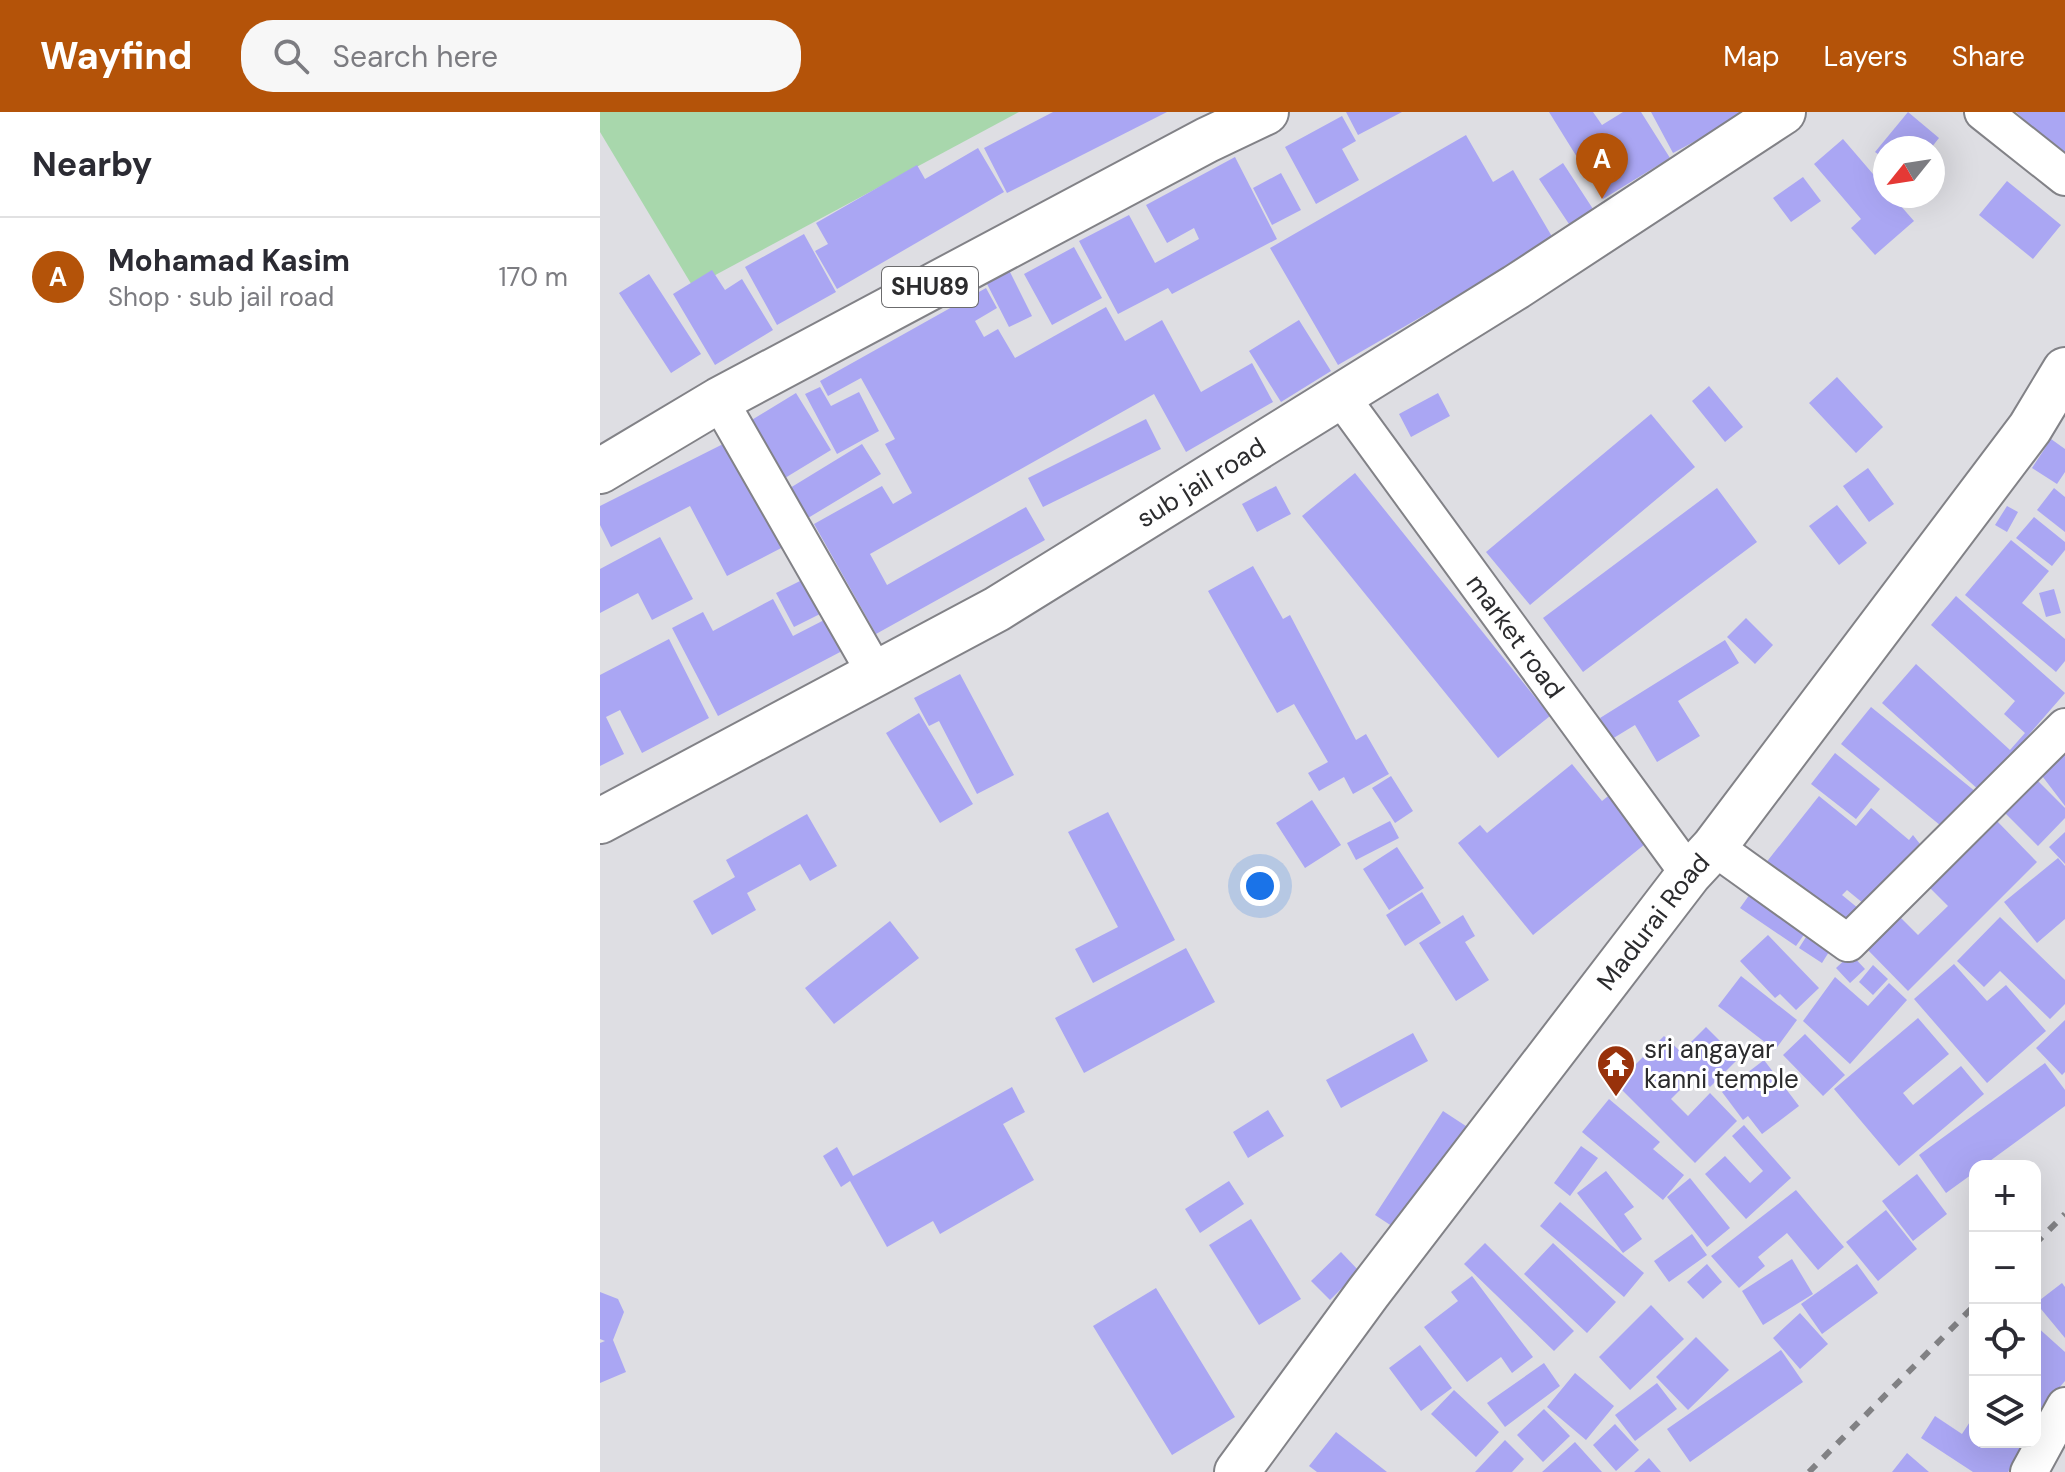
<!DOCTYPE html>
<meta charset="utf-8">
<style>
body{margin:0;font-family:"DM Sans",sans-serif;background:#f7f7f7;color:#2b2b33}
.controls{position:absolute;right:24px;bottom:24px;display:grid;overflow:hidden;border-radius:16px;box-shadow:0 8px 32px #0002}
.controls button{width:72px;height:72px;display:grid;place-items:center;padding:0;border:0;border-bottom:2px solid #e1e1e2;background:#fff;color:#2b2b33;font:40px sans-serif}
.compass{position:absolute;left:1273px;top:24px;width:72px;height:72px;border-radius:50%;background:#fff;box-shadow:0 8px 32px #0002;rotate:240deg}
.you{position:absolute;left:660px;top:774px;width:28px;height:28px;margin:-20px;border:6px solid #fff;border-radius:50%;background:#1a73e8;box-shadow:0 0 0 12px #1a73e833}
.badge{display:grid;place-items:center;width:52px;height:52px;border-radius:50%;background:#b45309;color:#fff;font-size:26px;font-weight:700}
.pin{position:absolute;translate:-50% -66px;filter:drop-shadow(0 2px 4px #0008)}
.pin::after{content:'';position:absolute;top:42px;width:28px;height:24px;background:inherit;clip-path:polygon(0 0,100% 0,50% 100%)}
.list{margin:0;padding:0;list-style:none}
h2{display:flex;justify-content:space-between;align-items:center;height:104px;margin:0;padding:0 32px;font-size:34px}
h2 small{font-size:26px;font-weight:400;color:#7c7c81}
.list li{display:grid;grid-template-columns:52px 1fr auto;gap:24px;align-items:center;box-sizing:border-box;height:120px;padding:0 32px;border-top:2px solid #e1e1e2}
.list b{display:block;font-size:30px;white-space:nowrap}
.list p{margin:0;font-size:26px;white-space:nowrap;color:#7c7c81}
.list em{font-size:26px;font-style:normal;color:#7c7c81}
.icon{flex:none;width:44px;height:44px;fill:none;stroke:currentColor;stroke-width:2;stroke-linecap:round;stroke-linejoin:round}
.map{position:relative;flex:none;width:1465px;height:1360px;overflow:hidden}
header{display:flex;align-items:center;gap:48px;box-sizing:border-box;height:112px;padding:0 40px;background:#b45309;color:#fff}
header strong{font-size:38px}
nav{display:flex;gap:44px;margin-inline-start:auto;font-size:28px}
.search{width:560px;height:72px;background:#f7f7f7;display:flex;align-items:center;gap:20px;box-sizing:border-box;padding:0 28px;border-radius:32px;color:#7c7c81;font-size:30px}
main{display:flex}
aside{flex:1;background:#fff}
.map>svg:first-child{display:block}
.green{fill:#a8d7ac}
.building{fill:#aaa6f3}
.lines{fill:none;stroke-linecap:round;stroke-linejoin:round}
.minor-casing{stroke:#828287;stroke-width:40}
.major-casing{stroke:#828287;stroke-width:48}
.minor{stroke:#fff;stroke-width:36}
.major{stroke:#fff;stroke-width:44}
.rail{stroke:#818184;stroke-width:6;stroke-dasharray:10 10;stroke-linecap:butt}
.labels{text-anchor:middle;stroke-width:6;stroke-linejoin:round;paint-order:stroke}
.shield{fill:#fff;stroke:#6b6b6d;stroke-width:2}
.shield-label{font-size:24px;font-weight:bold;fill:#2c2c2e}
.street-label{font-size:26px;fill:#2c2c2e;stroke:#fff}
.poi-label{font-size:26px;fill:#2c2c2e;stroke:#fff;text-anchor:start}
</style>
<header>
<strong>Wayfind</strong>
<div class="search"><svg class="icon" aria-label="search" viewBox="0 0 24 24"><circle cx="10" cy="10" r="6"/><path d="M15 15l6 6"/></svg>Search here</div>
<nav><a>Map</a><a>Layers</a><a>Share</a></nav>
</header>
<main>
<aside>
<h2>Nearby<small></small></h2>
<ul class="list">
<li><span class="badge">A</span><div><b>Mohamad Kasim</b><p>Shop · sub jail road</p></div><em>170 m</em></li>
</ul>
</aside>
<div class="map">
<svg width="1465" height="1360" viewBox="0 0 1465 1360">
<rect width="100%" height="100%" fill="#dedee3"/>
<path class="green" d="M0,0h419l-326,175 -93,-155z"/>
<path class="building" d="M453,0h114l-160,81 -23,-45z
M746,0h56l-44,23z
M949,0h44l9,13 21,-13h18l29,46 -67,41z
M1051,0h99l-77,41z
M1308,0l31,26 -8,10h-46v11l-10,-7z
M1416,0h49v46l-42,-21 9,-10z
M742,4l14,25 -14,8 17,31 -43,24 -31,-57z
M866,23l27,47 20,-12 41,70 -216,125 -68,-117z
M1243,27l42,49v8h7l22,25 -39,34 -24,-27 10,-9 -47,-55z
M378,36l26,44 -167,97 -22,-38 13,-7 -12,-21 101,-58 8,14z
M635,45l42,82 -105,55 -4,-6 -50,26 -39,-73 50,-26 26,48 44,-24 -5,-11 -27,15 -21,-38z
M963,51l30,46 -24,15 -30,-45z
M681,61l20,37 -29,15 -19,-37z
M1203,65l18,24 -30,21 -18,-24z
M1407,69l54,44 -28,34 -54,-44z
M204,122l32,58 -59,33 -32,-58z
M474,135l28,51 -50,27 -28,-51z
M112,158l13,20 17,-11 31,51 -58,35 -42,-71z
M409,158l23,46 -23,11 -23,-45z
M49,162l52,80 -30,19 -52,-80z
M386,176l11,20 -22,13 9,16 14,-8 17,29 91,-51 19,34 37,-21 39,72 51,-29 21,39 -87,50 -32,-58 -284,160 17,31 139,-78 19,33 -169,94 -62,-110 68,-38 11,18 19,-11 -27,-49 10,-5 -34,-61 -33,18 -8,-15z
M699,208l32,51 -50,31 -32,-51z
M1237,265l46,50 -27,26 -47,-50z
M1109,274l34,41 -18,15 -33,-41z
M220,275l11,19 28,-14 20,39 -42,23 -32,-60z
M196,281l35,57 -46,28 -35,-57z
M838,281l12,23 -39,21 -12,-23z
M1051,302l44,53 -165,138 -44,-53z
M546,307l15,30 -118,58 -15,-29z
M1451,327l14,10v23l-8,12 -25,-16z
M131,328l56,105 -60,31 -37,-70 -79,41 -11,-22v-19z
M262,332l19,30 -73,44 -18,-30z
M1268,356l26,36 -25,18 -26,-36z
M755,361l195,243 -52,42 -196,-242z
M676,374l15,28 -34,18 -15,-28z
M1117,376l40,54 -174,130 -40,-54z
M1454,376l11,9v35l-28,-22z
M1237,393l30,38 -28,22 -30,-39z
M1407,394l11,6 -11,20 -12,-7z
M1434,405l31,25v8l-13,16 -36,-28z
M60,425l33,62 -41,21 -14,-27 -38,20v-44z
M1411,428l38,31 -27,32 43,36v22l-9,11 -91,-77z
M653,454l30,53 7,-4 66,125 10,-6 23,40 -36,20 -9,-17 -25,14 -11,-18 20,-11 -34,-58 -17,9 -69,-122z
M210,464l18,34 -34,17 -18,-34z
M1454,477l7,24 -15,4 -7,-24z
M1356,484l109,97 -85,98 -98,-88 34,-39 94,86 15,-17 -21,-19 11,-13 -84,-76z
M173,487l20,37 35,-18 16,32 -126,66 -46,-88 31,-16 10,19z
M1146,506l27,27 -18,19 -28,-27z
M69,527l40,79 -67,35 -22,-43 -14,7 18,37 -24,12v-91z
M1125,528l14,23 -61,38 22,35 -43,26 -22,-37 -23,14 -12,-21z
M360,562l54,101 -37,19 -38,-73 -10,5 -15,-28z
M1271,595l105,85 -30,38 -105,-86z
M319,601l54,91 -33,19 -54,-90z
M1465,634v60l-29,-38z
M1235,641l45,36 -24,30 -45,-35z
M972,652l30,37 10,-8 38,47 -117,95 -75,-92 22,-18 7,8z
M791,664l22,35 -18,12 -23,-35z
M1433,664l32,32v10l-27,28 -37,-37z
M1219,684l37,30 15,-18 38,32 4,-5 7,9 -51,64 -22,-18 -5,5 22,18 -15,19 -84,-68z
M712,688l29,45 -36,23 -29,-45z
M508,700l67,128 -82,43 -18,-34 43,-22 -50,-95z
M207,702l30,52 -27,15 -10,-17 -53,29 9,17 -44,25 -19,-34 42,-24 -9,-17z
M1396,708l41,42 -129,129 -43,-44 33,-32 20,20 30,-29 -19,-19z
M790,709l9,17 -43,22 -9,-17z
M1465,720v32l-16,-17z
M797,735l27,41 -35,22 -26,-41z
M1458,746l7,8v53l-28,24 -33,-41z
M1155,775l55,39 -14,20 -56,-38z
M822,780l19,31 -36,23 -19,-31z
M863,803l12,21 -10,6 24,38 -33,21 -37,-58z
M1400,805l65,63v24l-15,15 -50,-48 -16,16 -27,-26z
M290,809l29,37 -85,66 -29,-36z
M1211,817l23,15 -12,19 -23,-15z
M1168,823l51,53 -23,22 -16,-16 -5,4 -35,-37z
M586,836l29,54 -131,71 -29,-55z
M1251,842l14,15 -15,14 -14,-15z
M1354,852l33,37 19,-16 40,46 -59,52 -73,-84z
M1273,853l15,14 -15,16 -14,-13z
M1141,864l56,44 -22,30 -57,-44z
M1235,865l33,29 21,-23 18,17 -57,64 -47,-43z
M1318,906l31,36 -46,39 10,12 48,-39 23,28 -85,72 -65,-77z
M1465,908v52l-3,3 -26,-27z
M1106,915l32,32 -28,28 -13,-14 -26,26 17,17 22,-23 27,28 -42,42 -79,-79 48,-48 17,16z
M813,921l15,28 -87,47 -15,-28z
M1205,922l40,41 -22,21 -40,-41z
M1164,948l35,46 -37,28 -14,-18 -5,4 -21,-28z
M1445,951l20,27v16l-82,60h-8v6l-29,21 -27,-38z
M412,975l13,25 -22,12 31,56 -94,54 -7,-13 -46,26 -37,-66 -9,6 -18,-31 14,-9 16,29z
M1009,987l51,43 -7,7 31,26 -21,25 -81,-68z
M668,998l16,26 -36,22 -15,-26z
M843,999l32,21 -68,104 -32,-21z
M1144,1013l47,53 -45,41 -41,-45 20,-18 25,27 13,-12 -31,-35z
M981,1034l17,12 -28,38 -16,-13z
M1006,1059l28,36 -10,7 18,25 -19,14 -46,-60z
M1317,1062l30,40 -34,27 -31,-40z
M1090,1066l40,50 -23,19 -40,-50z
M629,1069l15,23 -44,29 -15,-24z
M1196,1078l48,57 -26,23 -31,-37 -29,24 7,9 -26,22 -28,-32z
M960,1090l84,71 -20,24 -84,-71z
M1286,1098l31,39 -39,32 -32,-39z
M651,1107l50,80 -42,26 -50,-80z
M1092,1122l15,21 -38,27 -15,-21z
M885,1131l89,88 -20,20 -90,-87z
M953,1131l63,59 -29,31 -63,-59z
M741,1140l18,19 -29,29 -19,-19z
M1192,1147l21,35 -50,31 -21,-34z
M1107,1152l15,18 -19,17 -16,-17z
M1257,1152l21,29 -56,41 -21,-30z
M872,1164l61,81 -21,16 -11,-16 -34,25 -43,-55 34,-26 -7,-9z
M1462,1171l3,4v51l-29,-35z
M556,1176l79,129 -63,38 -79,-129z
M0,1180l18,7 6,13 -11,28 13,32 -26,11v-40l5,-2 -5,-2z
M1051,1193l33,34 -54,51 -31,-33z
M1200,1201l28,31 -28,25 -27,-31z
M1435,1213l30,27v29l-30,34z
M1096,1225l33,33 -41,40 -32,-33z
M820,1233l32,43 -31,23 -32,-43z
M1181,1238l22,32 -113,80 -23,-33z
M944,1251l16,23 -55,41 -18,-24z
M975,1261l39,33 -28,34 -39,-33z
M1057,1271l20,26 -42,32 -20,-26z
M854,1278l45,42 -23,25 -45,-43z
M944,1297l26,27 -27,26 -26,-27z
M1375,1302v28h53l-20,30h-35l-52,-34 14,-22 27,18z
M1015,1312l24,26 -23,21 -23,-26z
M736,1320l51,40h-70l-8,-6z
M905,1328l19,19 -12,13h-37z
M975,1330l27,30h-60z
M1307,1341l22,19h-37z
M1049,1346l12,14h-27z"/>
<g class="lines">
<defs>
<g id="minor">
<path d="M1383,0l82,65"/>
<path id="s1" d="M741,285l348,477"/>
<path d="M119,288l157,274"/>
<path d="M1114,735l134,96 217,-216"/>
<path d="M1429,1360l36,-66"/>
</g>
<g id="major">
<path d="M0,359l119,-71 488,-260 59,-28"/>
<path id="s2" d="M0,709l397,-212 519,-322 267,-175"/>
<path id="s3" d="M637,1360l131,-179 321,-419 25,-27 316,-419 35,-58"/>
</g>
</defs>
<use href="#minor" class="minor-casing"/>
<use href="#major" class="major-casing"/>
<use href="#minor" class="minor"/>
<use href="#major" class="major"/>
<path class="rail" d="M1435,1132l30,-30
M1209,1360l166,-167"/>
</g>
<defs>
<symbol id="temple-pin" viewBox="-11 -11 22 30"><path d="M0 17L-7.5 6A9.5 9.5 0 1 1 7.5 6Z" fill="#98320b" stroke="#fff"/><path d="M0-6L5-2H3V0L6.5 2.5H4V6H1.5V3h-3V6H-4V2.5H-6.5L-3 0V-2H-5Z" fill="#fff"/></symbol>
</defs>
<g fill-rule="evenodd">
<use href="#temple-pin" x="994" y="930" width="44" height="60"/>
</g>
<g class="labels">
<rect class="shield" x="282" y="155" width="96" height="40" rx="6"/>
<g class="shield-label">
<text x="330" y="183">SHU89</text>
</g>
<g class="street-label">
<text dy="9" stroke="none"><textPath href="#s2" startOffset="690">sub jail road</textPath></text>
<text dy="9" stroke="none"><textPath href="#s1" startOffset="296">market road</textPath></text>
<text dy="9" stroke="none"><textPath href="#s3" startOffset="690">Madurai Road</textPath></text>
</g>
<g class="poi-label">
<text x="1044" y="946">sri angayar<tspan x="1044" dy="30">kanni temple</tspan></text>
</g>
</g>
</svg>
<div class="controls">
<button>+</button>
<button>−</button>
<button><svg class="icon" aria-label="locate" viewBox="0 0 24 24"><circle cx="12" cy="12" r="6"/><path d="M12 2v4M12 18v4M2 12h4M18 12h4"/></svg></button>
<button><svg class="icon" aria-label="layers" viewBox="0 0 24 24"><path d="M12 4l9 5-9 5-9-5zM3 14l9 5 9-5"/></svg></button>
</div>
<svg class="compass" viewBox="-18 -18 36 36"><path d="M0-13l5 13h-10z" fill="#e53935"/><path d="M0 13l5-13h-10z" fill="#7c7c81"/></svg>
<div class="you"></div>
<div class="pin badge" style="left:1002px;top:87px">A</div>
</div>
</main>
